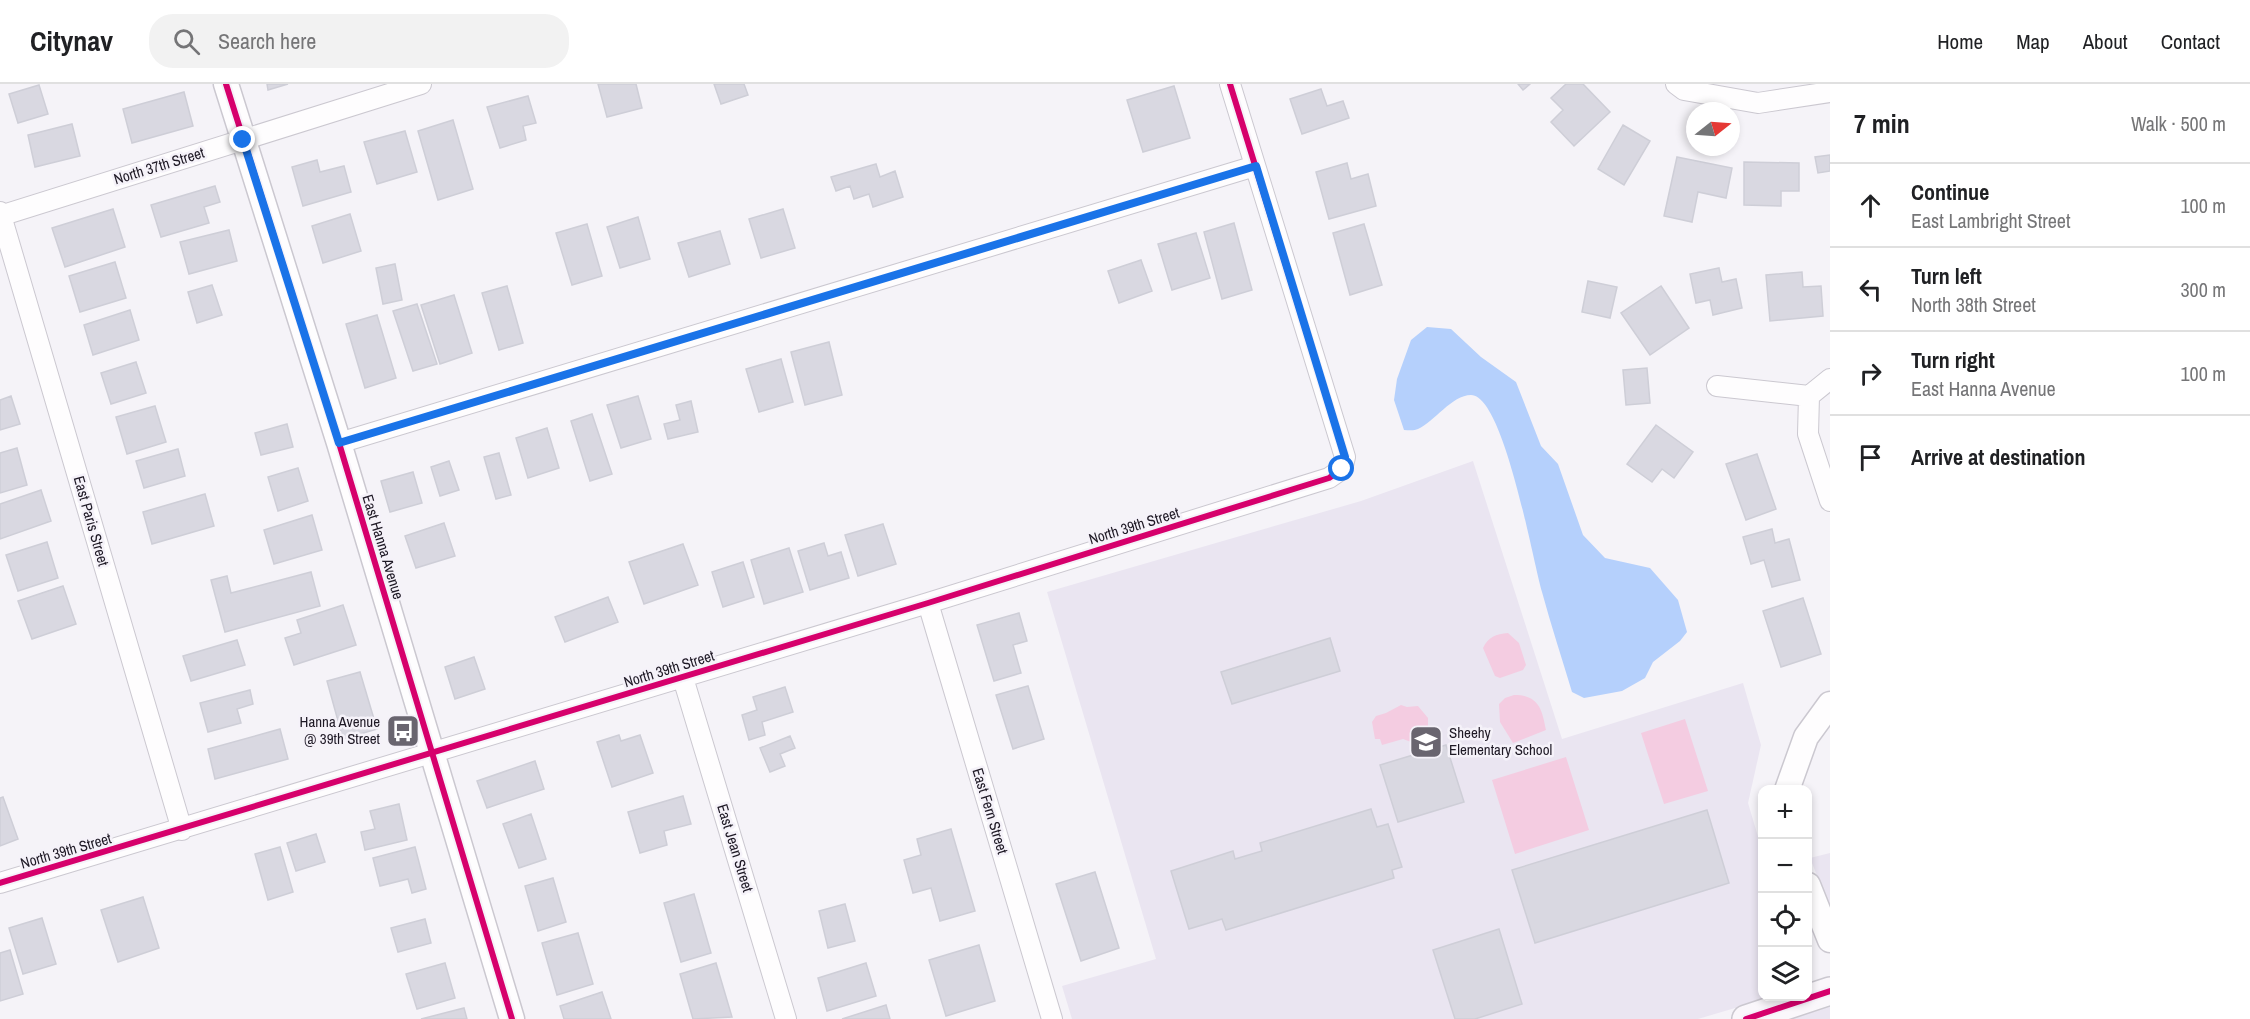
<!DOCTYPE html>
<meta charset="utf-8">
<style>
body{margin:0;font-family:"Archivo Narrow",sans-serif;background:#f2f2f2;color:#202124}
.controls{position:absolute;right:18px;bottom:18px;display:grid;overflow:hidden;border-radius:12px;box-shadow:0 3px 9px #0003}
.controls button{width:54px;height:54px;display:grid;place-items:center;padding:0;border:0;border-bottom:2px solid #e0e0e0;background:#fff;color:#202124;font:30px sans-serif}
.compass{position:absolute;left:1686px;top:18px;width:54px;height:54px;border-radius:50%;background:#fff;box-shadow:0 3px 9px #0003;rotate:73deg}
.stop{position:absolute;width:18px;height:18px;margin:-14px;border:4px solid #1a73e8;border-radius:50%;background:#fff}
.stop.end{background:#1a73e8;border-color:#fff;box-shadow:0 2px 6px #0008}
.list{margin:0;padding:0;list-style:none}
h2{display:flex;justify-content:space-between;align-items:center;height:78px;margin:0;padding:0 24px;font-size:26px}
h2 small{font-size:20px;font-weight:400;color:#757577}
.list li{display:grid;grid-template-columns:39px 1fr auto;gap:18px;align-items:center;box-sizing:border-box;height:84px;padding:0 24px;border-top:2px solid #e0e0e0}
.list b{display:block;font-size:22px;white-space:nowrap}
.list p{margin:0;font-size:20px;white-space:nowrap;color:#757577}
.list em{font-size:20px;font-style:normal;color:#757577}
.icon{flex:none;width:33px;height:33px;fill:none;stroke:currentColor;stroke-width:2;stroke-linecap:round;stroke-linejoin:round}
.map{position:relative;flex:none;width:1830px;height:935px;overflow:hidden}
header{display:flex;align-items:center;gap:36px;box-sizing:border-box;height:84px;padding:0 30px;background:#fff;border-bottom:2px solid #e0e0e0}
header strong{font-size:28px}
nav{display:flex;gap:33px;margin-inline-start:auto;font-size:21px}
.search{width:420px;height:54px;background:#f2f2f2;display:flex;align-items:center;gap:15px;box-sizing:border-box;padding:0 21px;border-radius:24px;color:#757577;font-size:22px}
main{display:flex}
aside{flex:1;background:#fff}
.map>svg:first-child{display:block}
.built{fill:#eae5f1}
.green{fill:#f4cce1}
.water{fill:#b5d0fc}
.building{fill:#d9d8e1;stroke:#ceced7;stroke-width:1.5}
.lines{fill:none;stroke-linecap:round;stroke-linejoin:round}
.minor-casing{stroke:#cbc8d0;stroke-width:22}
.tertiary-casing{stroke:#cbc8d0;stroke-width:27}
.secondary-casing{stroke:#cbc8d0;stroke-width:30}
.minor{stroke:#fefdfe;stroke-width:20}
.tertiary{stroke:#fefdfe;stroke-width:24}
.secondary{stroke:#faf7fb;stroke-width:27}
.cycleway-casing{stroke:#f5f2f9;stroke-width:10}
.cycleway{stroke:#d6006c;stroke-width:6}
.route{stroke:#1a73e8;stroke-width:8}
.labels{text-anchor:middle;stroke-width:5;stroke-linejoin:round;paint-order:stroke}
.street-label{font-size:15px;fill:#1e1925;stroke:#f5f2f9}
.poi-label{font-size:15px;fill:#1e1925;stroke:#f5f2f9;text-anchor:end}
</style>
<header>
<strong>Citynav</strong>
<div class="search"><svg class="icon" aria-label="search" viewBox="0 0 24 24"><circle cx="10" cy="10" r="6"/><path d="M15 15l6 6"/></svg>Search here</div>
<nav><a>Home</a><a>Map</a><a>About</a><a>Contact</a></nav>
</header>
<main>
<div class="map">
<svg width="1830" height="935" viewBox="0 0 1830 935">
<rect width="100%" height="100%" fill="#f5f3f8"/>
<path class="built" d="M1473,377l89,278 181,-56 18,62 -13,58 14,47v146l10,1 -74,22h-626l-10,-33 94,-27 -109,-367 314,-91z
M1830,769v55l-20,-50z
M1830,918v17h-49z"/>
<path class="green" d="M1508,549l11,10 7,22 -3,5 -23,8 -5,-2 -12,-28c5,-11 13,-14 25,-15z
M1514,611c24,0 28,13 32,35l-33,13 -13,-21 -1,-18 6,-6z
M1401,621l6,2 11,-1 10,12v9l-8,7h-7l-2,8 -8,-3 -21,6 -2,-6h-5l-3,-17 4,-6 10,-3z
M1685,635l23,72 -44,13 -23,-71z
M1566,673l23,73 -74,24 -23,-74z"/>
<path class="water" d="M1427,243l24,2 30,28 35,25 25,64 17,18 25,71 22,23 45,10 28,32 9,32 -7,9 -27,21 -8,16 -23,13 -38,7 -12,-6c-10,-33 -21,-67 -30,-100 -9,-30 -38,-197 -71,-197 -19,0 -37,27 -53,34 -4,2 -10,1 -14,1l-10,-30 3,-21 14,-39z"/>
<path class="building" d="M267,0h21l-20,6z
M598,0h38l6,24 -35,9z
M714,0h30l4,11 -27,9z
M1518,0h12l-7,6z
M1566,0h17l27,28 -36,34 -23,-24 12,-12 -12,-12z
M39,1l9,29 -30,9 -9,-29z
M1174,2l16,52 -47,14 -16,-52z
M1321,5l6,17 16,-5 6,17 -47,16 -12,-35z
M184,8l9,34 -61,17 -9,-34z
M528,12l8,27 -13,3 3,14 -26,8 -13,-41z
M453,36l20,69 -35,11 -20,-69z
M72,40l8,32 -45,11 -7,-32z
M1623,41l27,16 -26,44 -26,-16z
M405,47l12,41 -40,12 -13,-42z
M1830,71v16l-12,2 -3,-16z
M1677,73l55,11 -6,30 -28,-6 -6,30 -28,-6z
M317,76l3,12 24,-6 7,26 -48,14 -11,-39z
M1744,78l55,1v28h-18v15l-37,-1z
M1347,79l4,16 17,-5 8,32 -47,13 -13,-47z
M876,80l4,13 15,-6 8,26 -30,10 -4,-13 -15,5 -4,-13 -14,5 -5,-14z
M215,102l5,16 -16,5 5,16 -48,14 -10,-32z
M113,125l12,38 -60,20 -13,-39z
M783,125l12,39 -34,10 -12,-39z
M350,130l11,37 -38,12 -11,-37z
M638,133l12,42 -30,9 -13,-41z
M1234,139l18,67 -30,9 -18,-67z
M587,140l15,52 -30,9 -16,-52z
M1364,140l18,61 -32,10 -17,-62z
M229,146l8,31 -48,13 -9,-32z
M720,147l10,33 -41,13 -11,-34z
M1196,149l14,45 -38,12 -14,-46z
M1141,176l11,31 -33,12 -11,-32z
M115,178l11,36 -46,14 -11,-36z
M395,180l7,36 -19,4 -7,-36z
M1719,184l3,14 14,-3 6,29 -29,7 -3,-15 -14,3 -6,-29z
M1802,188l1,15 18,-1 2,30 -53,5 -4,-46z
M1588,197l29,6 -7,31 -28,-6z
M212,201l10,30 -25,8 -9,-31z
M507,202l16,57 -24,7 -17,-57z
M1661,202l28,42 -39,27 -29,-42z
M454,211l18,58 -32,11 -19,-59z
M417,220l20,60 -24,7 -20,-60z
M130,226l9,30 -46,15 -9,-30z
M377,231l19,63 -31,10 -19,-64z
M829,258l13,53 -37,10 -14,-53z
M781,275l12,43 -34,10 -13,-43z
M136,278l10,31 -35,11 -10,-31z
M1647,284l3,35 -24,2 -3,-35z
M11,312l9,28 -20,6v-30z
M638,312l13,43 -30,9 -14,-43z
M691,317l7,31 -30,7 -4,-15 16,-4 -4,-15z
M155,322l11,36 -39,12 -11,-37z
M592,330l20,60 -22,7 -19,-60z
M287,340l6,23 -32,8 -6,-22z
M1656,341l37,27 -19,26 -12,-9 -10,13 -25,-18z
M547,344l12,40 -31,10 -12,-40z
M17,364l10,37 -27,8v-40z
M178,365l7,27 -41,12 -8,-27z
M499,369l12,42 -15,4 -12,-42z
M1757,370l19,55 -30,11 -20,-56z
M449,377l10,29 -19,6 -9,-29z
M298,384l10,33 -30,10 -10,-34z
M413,388l9,31 -32,9 -9,-31z
M41,406l10,31 -51,18v-35z
M205,410l9,32 -62,18 -9,-32z
M312,431l10,35 -48,14 -10,-34z
M444,439l11,33 -39,12 -11,-32z
M883,440l13,40 -38,12 -13,-41z
M1772,445l3,14 14,-4 11,41 -28,7 -8,-27 -13,4 -8,-27z
M47,458l11,36 -40,13 -12,-36z
M824,459l4,13 13,-4 8,26 -39,12 -12,-39z
M683,460l15,41 -54,19 -15,-42z
M789,464l14,44 -39,12 -13,-44z
M743,478l11,35 -31,10 -11,-35z
M311,488l9,34 -95,26 -14,-52 16,-4 4,17z
M63,502l13,38 -44,15 -14,-38z
M608,513l10,25 -53,20 -10,-25z
M1803,514l18,56 -40,13 -18,-56z
M343,521l13,40 -62,20 -9,-27 16,-5 -4,-13z
M1019,529l8,28 -14,4 8,28 -27,8 -17,-56z
M1330,554l10,33 -108,33 -11,-32z
M237,556l8,25 -54,16 -8,-25z
M474,573l11,32 -30,10 -10,-32z
M360,588l17,57 -34,10 -16,-58z
M1028,602l16,53 -31,10 -17,-54z
M785,603l8,25 -31,10 3,13 -16,5 -7,-25 15,-5 -4,-13z
M250,606l3,14 -16,5 4,14 -33,9 -8,-29z
M280,645l8,30 -73,20 -7,-30z
M619,651l2,6 19,-6 13,38 -41,14 -15,-45z
M790,652l5,12 -15,6 5,12 -15,6 -10,-24z
M1446,661l18,57 -66,20 -18,-57z
M535,677l9,28 -57,19 -10,-27z
M683,712l8,28 -27,7 3,14 -27,8 -12,-41z
M3,713l15,42 -18,7v-48z
M399,720l8,36 -42,10 -4,-18 14,-3 -5,-18z
M1371,725l6,18 11,-3 14,43 -10,3 2,8 -168,52 -4,-11 -33,10 -18,-58 62,-20 2,8 27,-8 -2,-8z
M1707,726l22,73 -194,60 -23,-73z
M531,730l15,45 -27,9 -16,-44z
M951,745l24,82 -35,10 -9,-33 -18,5 -9,-33 17,-5 -4,-16z
M316,750l9,28 -29,9 -9,-28z
M280,763l13,45 -25,8 -13,-46z
M415,763l11,42 -14,4 -4,-14 -28,7 -7,-28z
M1095,788l24,76 -38,13 -25,-77z
M553,794l13,44 -28,9 -13,-45z
M694,810l17,59 -30,9 -17,-59z
M143,813l16,51 -41,14 -17,-52z
M845,820l10,37 -27,7 -9,-37z
M42,834l14,46 -33,10 -14,-46z
M425,835l6,24 -33,9 -7,-24z
M1499,845l23,75 -47,15h-20l-22,-69z
M578,849l15,51 -36,11 -15,-52z
M979,861l16,56 -49,15 -17,-56z
M10,866l13,44 -23,7v-48z
M445,879l10,35 -38,11 -11,-35z
M716,879l16,54 -39,2 -13,-45z
M866,879l10,33 -49,15 -9,-33z
M602,908l9,27h-47l-4,-13z
M886,921l4,14h-48z
M464,924l3,11h-46z"/>
<g class="lines">
<defs>
<path id="minor" d="M1676,0l8,6 74,13 72,-11
M0,128l182,618
M0,132l421,-132
M1830,295l-21,17 -1,38 22,67
M1717,302l92,10
M339,359l916,-277
M928,519l124,416
M683,594l103,341
M0,799l928,-280 401,-125 13,-9 3,-12 -115,-373"/>
<path id="tertiary" d="M226,0l113,359 173,576
M1787,706l19,-53 24,-33
M1808,801l22,55"/>
<path id="secondary" d="M1746,935l84,-28"/>
</defs>
<use href="#minor" class="minor-casing"/>
<use href="#tertiary" class="tertiary-casing"/>
<use href="#secondary" class="secondary-casing"/>
<use href="#minor" class="minor"/>
<use href="#tertiary" class="tertiary"/>
<use href="#secondary" class="secondary"/>
<defs>
<path id="cycleway" d="M226,0l113,359 173,576
M0,799l928,-280 401,-125 13,-9 3,-12 -115,-373
M1746,935l84,-28"/>
</defs>
<use href="#cycleway" class="cycleway-casing"/>
<use href="#cycleway" class="cycleway"/>
</g>
<g class="lines">
<path class="route" d="M243,56l96,303 917,-277 89,291 -3,12"/>
</g>
<defs>
<symbol id="bus-square" viewBox="-11 -11 22 22"><rect x="-9" y="-9" width="18" height="18" rx="4" fill="#69656f" stroke="#f5f2f9"/><path d="M-5-6H5V4H4V6H2V4H-2V6H-4V4H-5ZM-3.5-4V0h7V-4ZM-3.5 1.2v1.5H-2V1.2ZM2 1.2v1.5H3.5V1.2Z" fill="#fff"/></symbol>
<symbol id="school-square" viewBox="-11 -11 22 22"><rect x="-9" y="-9" width="18" height="18" rx="4" fill="#69656f" stroke="#f5f2f9"/><path d="M0-5L7-2L0 1L-7-2ZM-4 1L0 2.5L4 1V4Q0 6-4 4Z" fill="#fff"/></symbol>
</defs>
<g fill-rule="evenodd">
<use href="#bus-square" x="384" y="628" width="38" height="38"/>
<use href="#school-square" x="1407" y="639" width="38" height="38"/>
</g>
<g class="labels">
<g class="street-label">
<text transform="translate(159 82) rotate(-17)" y="5">North 37th Street</text>
<text transform="translate(91 437) rotate(74)" y="5">East Paris Street</text>
<text transform="translate(1134 442) rotate(-17)" y="5">North 39th Street</text>
<text transform="translate(383 463) rotate(73)" y="5">East Hanna Avenue</text>
<text transform="translate(669 585) rotate(-17)" y="5">North 39th Street</text>
<text transform="translate(990 727) rotate(73)" y="5">East Fern Street</text>
<text transform="translate(735 764) rotate(73)" y="5">East Jean Street</text>
<text transform="translate(66 767) rotate(-16)" y="5">North 39th Street</text>
</g>
<g class="poi-label">
<text x="380" y="643">Hanna Avenue<tspan x="380" dy="17">@ 39th Street</tspan></text>
<text x="1449" y="654" text-anchor="start">Sheehy<tspan x="1449" dy="17">Elementary School</tspan></text>
</g>
</g>
</svg>
<div class="controls">
<button>+</button>
<button>−</button>
<button><svg class="icon" aria-label="locate" viewBox="0 0 24 24"><circle cx="12" cy="12" r="6"/><path d="M12 2v4M12 18v4M2 12h4M18 12h4"/></svg></button>
<button><svg class="icon" aria-label="layers" viewBox="0 0 24 24"><path d="M12 4l9 5-9 5-9-5zM3 14l9 5 9-5"/></svg></button>
</div>
<svg class="compass" viewBox="-18 -18 36 36"><path d="M0-13l5 13h-10z" fill="#e53935"/><path d="M0 13l5-13h-10z" fill="#757577"/></svg>
<div class="stop" style="left:1342px;top:385px"></div>
<div class="stop end" style="left:243px;top:56px"></div>
</div>
<aside>
<h2>7 min<small>Walk · 500 m</small></h2>
<ul class="list">
<li><svg class="icon" aria-label="ahead" viewBox="0 0 24 24"><path d="M12 20V5M6 11l6-6 6 6"/></svg><div><b>Continue</b><p>East Lambright Street</p></div><em>100 m</em></li>
<li><svg class="icon" aria-label="left" viewBox="0 0 24 24"><path d="M17 20v-9H6M10 6l-5 5 5 5"/></svg><div><b>Turn left</b><p>North 38th Street</p></div><em>300 m</em></li>
<li><svg class="icon" aria-label="right" viewBox="0 0 24 24"><path d="M7 20v-9h11M14 6l5 5-5 5"/></svg><div><b>Turn right</b><p>East Hanna Avenue</p></div><em>100 m</em></li>
<li><svg class="icon" aria-label="arrive" viewBox="0 0 24 24"><path d="M6 21V4h12l-3 4 3 4H6"/></svg><div><b>Arrive at destination</b></div></li>
</ul>
</aside>
</main>
